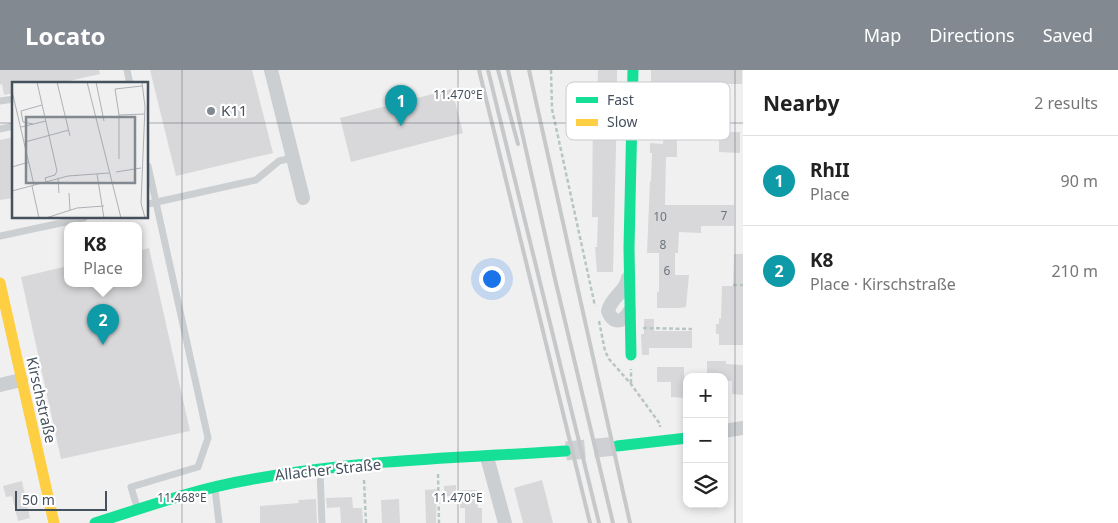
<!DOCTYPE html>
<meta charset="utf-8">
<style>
body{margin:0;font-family:"Noto Sans",sans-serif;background:#f2f2f2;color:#222}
.controls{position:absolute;right:15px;bottom:15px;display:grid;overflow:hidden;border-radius:10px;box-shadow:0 2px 8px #0003}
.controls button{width:45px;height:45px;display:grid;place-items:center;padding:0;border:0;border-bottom:1px solid #e0e0e0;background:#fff;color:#222;font:25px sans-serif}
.scale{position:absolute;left:15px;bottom:12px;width:92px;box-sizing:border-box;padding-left:5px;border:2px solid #46515e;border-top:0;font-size:14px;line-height:18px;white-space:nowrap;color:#46515e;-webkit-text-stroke:4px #fff;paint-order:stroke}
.you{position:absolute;left:491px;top:208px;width:18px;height:18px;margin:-12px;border:4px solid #fff;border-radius:50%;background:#1a73e8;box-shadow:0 0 0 8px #1a73e833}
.badge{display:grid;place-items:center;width:32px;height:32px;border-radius:50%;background:#828991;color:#fff;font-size:16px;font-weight:700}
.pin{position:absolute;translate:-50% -41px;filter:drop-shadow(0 1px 2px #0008)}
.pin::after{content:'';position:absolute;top:26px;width:18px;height:15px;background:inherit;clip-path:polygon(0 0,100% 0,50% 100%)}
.popup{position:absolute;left:64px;top:152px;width:78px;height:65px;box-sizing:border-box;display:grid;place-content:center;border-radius:10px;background:#fff;filter:drop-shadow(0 1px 4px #0005);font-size:16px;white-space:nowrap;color:#767676}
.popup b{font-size:19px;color:#222}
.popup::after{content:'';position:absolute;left:50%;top:100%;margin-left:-10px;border:10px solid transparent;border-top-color:#fff}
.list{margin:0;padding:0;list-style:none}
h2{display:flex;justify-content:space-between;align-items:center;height:65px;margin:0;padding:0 20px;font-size:21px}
h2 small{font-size:16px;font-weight:400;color:#767676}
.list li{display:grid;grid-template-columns:32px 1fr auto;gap:15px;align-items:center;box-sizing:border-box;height:90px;padding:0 20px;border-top:1px solid #e0e0e0}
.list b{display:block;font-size:19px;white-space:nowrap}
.list p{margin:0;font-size:16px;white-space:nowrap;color:#767676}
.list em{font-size:16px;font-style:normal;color:#767676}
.icon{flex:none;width:28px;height:28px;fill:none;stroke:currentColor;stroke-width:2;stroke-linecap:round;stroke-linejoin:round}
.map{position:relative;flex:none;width:743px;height:453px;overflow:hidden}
header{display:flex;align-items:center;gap:30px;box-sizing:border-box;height:70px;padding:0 25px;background:#828991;color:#fff}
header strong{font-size:24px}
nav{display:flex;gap:28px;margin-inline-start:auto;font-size:18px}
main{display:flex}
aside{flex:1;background:#fff}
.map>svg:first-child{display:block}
.building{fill:#d8d8da}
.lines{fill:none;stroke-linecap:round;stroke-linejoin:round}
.secondary-tunnel{stroke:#cfd0d3;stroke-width:19;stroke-dasharray:19 9;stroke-linecap:butt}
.path{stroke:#b8c6c2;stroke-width:2.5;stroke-dasharray:4 2.5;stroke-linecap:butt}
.lane{stroke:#cccfd1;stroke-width:7}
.street{stroke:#cccfd1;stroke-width:14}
.fast{stroke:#16e098;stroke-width:11}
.slow{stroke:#ffcf43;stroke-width:11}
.rail{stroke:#c6c8ca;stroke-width:4}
.ticks{fill:none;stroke:#46515e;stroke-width:1;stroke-opacity:0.45}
.poi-dot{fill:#828991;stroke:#fff;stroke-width:2}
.labels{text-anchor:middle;stroke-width:4.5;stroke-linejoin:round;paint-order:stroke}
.number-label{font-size:12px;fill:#6c747e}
.poi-label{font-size:15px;fill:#46515e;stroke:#fff;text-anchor:start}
.street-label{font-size:15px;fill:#46515e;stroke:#fff}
.inset-road{fill:none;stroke:#adb0b6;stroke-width:1}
.view{fill:#828991;fill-opacity:0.15;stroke:#828991;stroke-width:2.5}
.inset-edge{fill:none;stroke:#46515e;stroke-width:2.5}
.key{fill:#fff;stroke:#c8cbcf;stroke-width:1}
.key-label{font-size:14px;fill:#46515e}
.ticks-label{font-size:12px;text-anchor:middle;fill:#46515e;stroke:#fff;stroke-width:4.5;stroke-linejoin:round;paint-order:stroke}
</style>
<header>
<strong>Locato</strong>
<nav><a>Map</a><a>Directions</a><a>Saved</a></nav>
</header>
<main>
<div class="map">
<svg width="743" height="453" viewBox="0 0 743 453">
<rect width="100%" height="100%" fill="#f1f0f0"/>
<path class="building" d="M0,0h99l1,4 -44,10h-42v9l-10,2 -2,-11 -2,1z
M150,0h102l21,83 -97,23z
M598,0h19v15h-5l-1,22h6l-4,165h-16l-2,-25h2l1,-30h-6l1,-116h4z
M651,0h91v14h-57l-1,47h-7v26h-11l-1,48h69v21h-33v7l-22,-1 -1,21h-3v22h14l-3,32 -7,1h-22v-16h2v-39h-12l3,-72h1l1,-28h-2v-10l13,1 1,-60h-13z
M452,19l11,44 -112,29 -11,-44z
M719,62h21v21l-21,-1z
M14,67v61l-14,2v-60z
M149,178l41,183 -129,28 -40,-182 47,-11v18h70v-33z
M734,184h9v91h-24v-11h-3v-10h3v-6l2,1 1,-33h11z
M644,249h10v12h38v17h-43v7h-7l-1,-21h3z
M707,291h19v3l17,1v30l-11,-1v-13h-8v-4h-17z
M657,297h27v10h3v21l-16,-1v-15h-14z
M542,410l11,43h-30l-9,-35z
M22,411l8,37 -12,3 -6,-25 -6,1 -3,-11z
M456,415v11h-12v-10z
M437,419l-1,34h-10l-1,-33z
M460,420h17l1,18h4v15h-17v-15h-5z
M352,427l1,11h9l1,15h-22l-1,-16 -13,1 -1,-10z
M316,429l1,24h-57v-17l39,-3 -1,-3z
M399,429l1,24h-18l-1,-23z"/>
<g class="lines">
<path class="secondary-tunnel" d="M566,381l51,-5"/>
<path class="path" d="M551,0l1,39 43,197
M648,17h16
M733,215h10
M599,251l6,30 4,8 22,25 29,40v3
M643,258l49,1
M631,313v-14
M438,404l1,49
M364,410l2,43"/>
<path class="lane" d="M127,0l3,14
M0,31l14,-2
M0,59l14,-3
M148,134l108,-24 23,-19 13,-3
M0,166l84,-18
M320,401l2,52
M215,419l4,34
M137,437l-6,-20 67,-20 10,-29 -60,-272"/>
<path class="street" d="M271,0l32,128
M628,208c-2,14 -17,19 -20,33 5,13 14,12 21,1
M0,315l21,-5
M724,361l19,-3
M487,387l18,66"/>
<path class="fast" d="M631,285l-2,-107 4,-178
M617,376l70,-8
M95,453c51,-16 101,-34 153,-43 105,-20 212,-22 318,-29"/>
<path class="slow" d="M0,213l54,240"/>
<path class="rail" d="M479,0l111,453
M488,0l111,453
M498,0l20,74
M508,0l47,209 58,244
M529,0l101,453"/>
</g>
<path class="ticks" d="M182,0v453M458,0v453M735,0v453M0,53h14M148,53h595"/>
<circle class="poi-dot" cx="211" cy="41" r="5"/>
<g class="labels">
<g class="number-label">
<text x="724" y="150">7</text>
<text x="660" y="151">10</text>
<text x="663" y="179">8</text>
<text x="667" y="205">6</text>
</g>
<g class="poi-label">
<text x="221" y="46">K11</text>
</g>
<g class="street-label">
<text transform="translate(41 330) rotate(77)" y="5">Kirschstraße</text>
<text transform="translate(328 400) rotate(-6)" y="5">Allacher Straße</text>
</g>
</g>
<g transform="translate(12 12)">
<rect width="136" height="136" fill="#f1f0f0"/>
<path class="inset-road" d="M25,0l20,89 -2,4 -10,3 1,3M45,0l13,54M75,0l34,136M84,0l8,39M130,0l3,25 -4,96 4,15M0,9l22,94M107,33l26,-1M21,42l-10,-2 -2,-11 21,-6M9,45l25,-6M13,60l44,-12M107,77v-44l-4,-26 27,-3M0,85l17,-5M104,90l25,-4M85,92l7,44M46,96l1,15M20,104l7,32M0,109l56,-15 41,-3M57,111l1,17M34,136l31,-10 27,-2"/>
<path class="view" d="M14,35h109v66h-109z"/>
<rect width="136" height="136" class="inset-edge"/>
</g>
<rect x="566" y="12" width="164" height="58" rx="8" class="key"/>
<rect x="576" y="27" width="22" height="6" fill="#16e098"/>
<rect x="576" y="49" width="22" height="7" fill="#ffcf43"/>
<g class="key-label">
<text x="607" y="35">Fast</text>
<text x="607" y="57">Slow</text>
</g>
<g class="ticks-label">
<text x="458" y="29">11.470°E</text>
<text x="182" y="432">11.468°E</text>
<text x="458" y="432">11.470°E</text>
</g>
</svg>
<div class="controls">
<button>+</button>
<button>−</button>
<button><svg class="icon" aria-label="layers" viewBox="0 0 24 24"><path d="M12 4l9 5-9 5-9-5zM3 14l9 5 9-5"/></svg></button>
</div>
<div class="scale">50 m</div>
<div class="you"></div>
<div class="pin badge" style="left:401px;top:56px;background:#0f9aa8">1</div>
<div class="pin badge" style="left:103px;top:275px;background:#0f9aa8">2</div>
<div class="popup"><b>K8</b>Place</div>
</div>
<aside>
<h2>Nearby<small>2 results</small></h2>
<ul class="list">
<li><span class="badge" style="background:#0f9aa8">1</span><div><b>RhII</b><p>Place</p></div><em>90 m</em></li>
<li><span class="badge" style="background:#0f9aa8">2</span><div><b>K8</b><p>Place · Kirschstraße</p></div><em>210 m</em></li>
</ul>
</aside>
</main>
